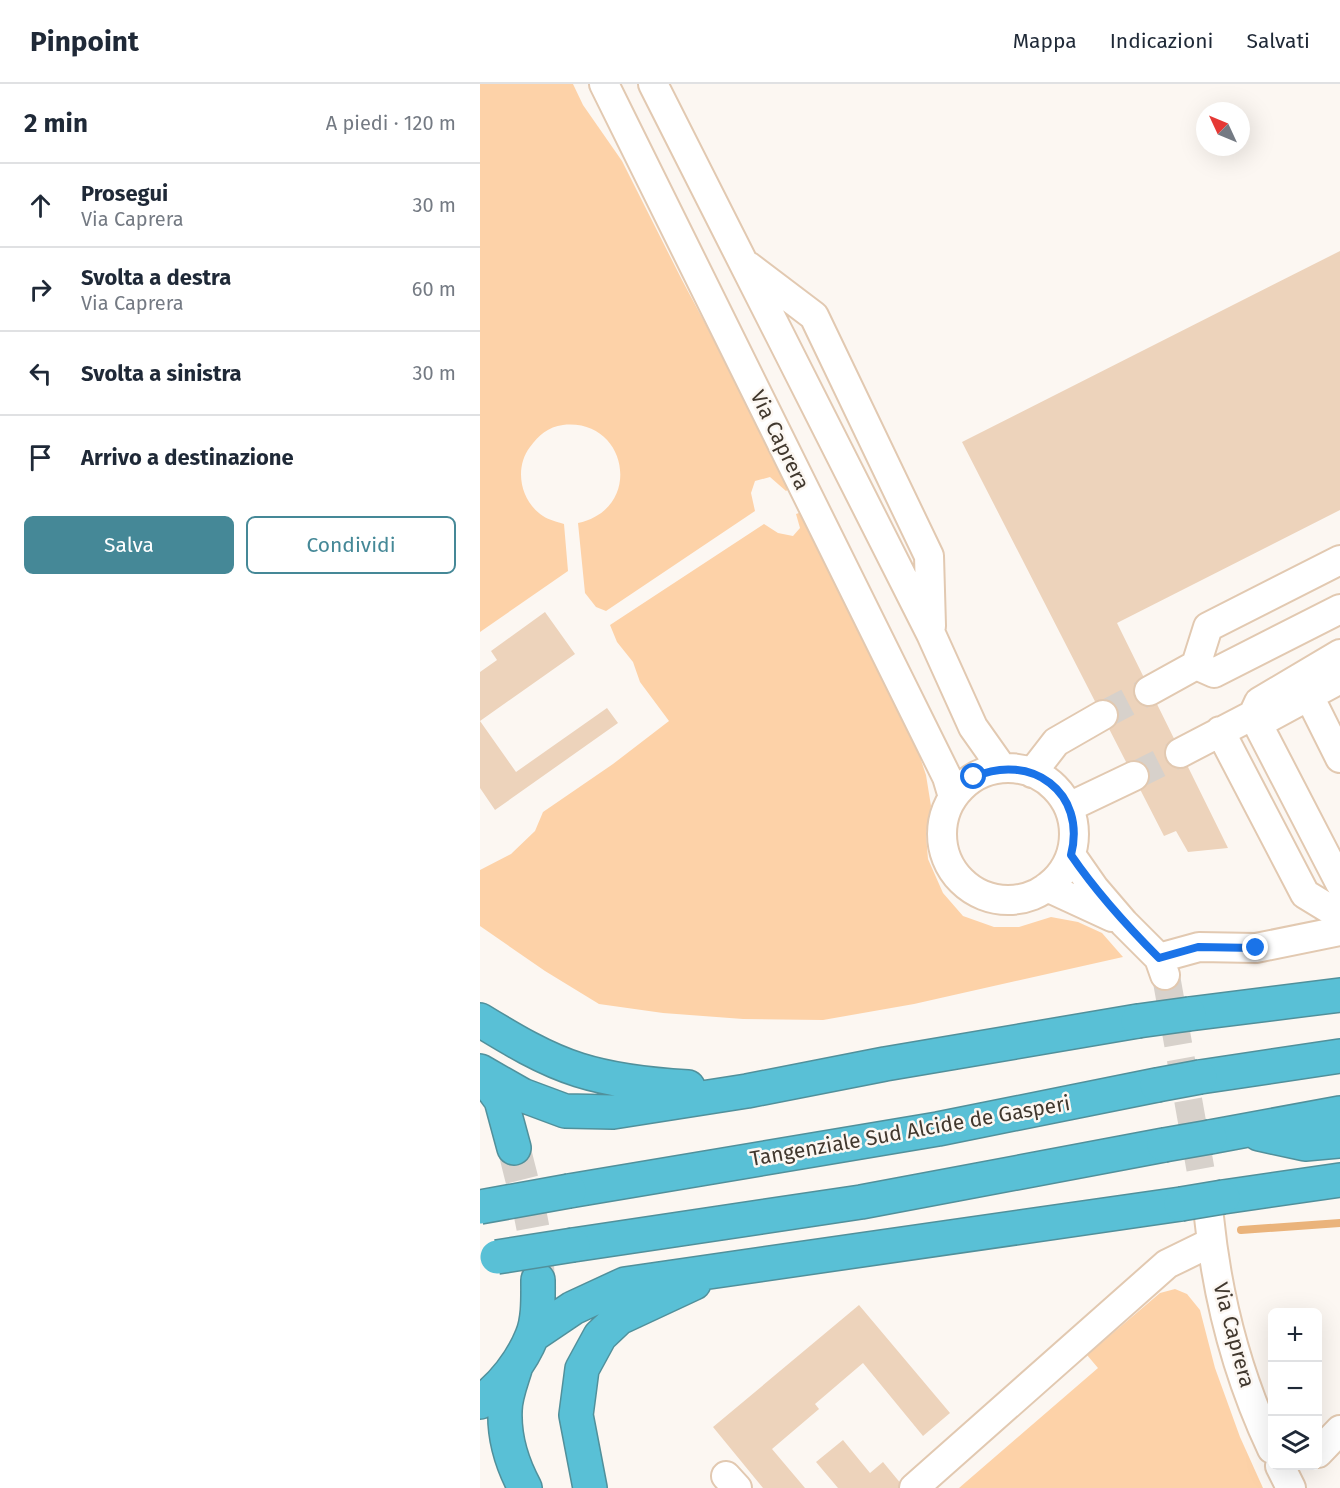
<!DOCTYPE html>
<html lang="it">
<meta charset="utf-8">
<style>
body{margin:0;font-family:"Fira Sans",sans-serif;background:#f6f6f7;color:#1f2937}
.controls{position:absolute;right:18px;bottom:18px;display:grid;overflow:hidden;border-radius:9px;box-shadow:0 6px 24px #0002}
.controls button{width:54px;height:54px;display:grid;place-items:center;padding:0;border:0;border-bottom:2px solid #e0e1e3;background:#fff;color:#1f2937;font:30px sans-serif}
.compass{position:absolute;left:716px;top:18px;width:54px;height:54px;border-radius:50%;background:#fff;box-shadow:0 6px 24px #0002;rotate:314deg}
.stop{position:absolute;width:18px;height:18px;margin:-14px;border:4px solid #1a73e8;border-radius:50%;background:#fff}
.stop.end{background:#1a73e8;border-color:#fff;box-shadow:0 2px 6px #0008}
.list{margin:0;padding:0;list-style:none}
h2{display:flex;justify-content:space-between;align-items:center;height:78px;margin:0;padding:0 24px;font-size:26px}
h2 small{font-size:20px;font-weight:400;color:#747a83}
.list li{display:grid;grid-template-columns:39px 1fr auto;gap:18px;align-items:center;box-sizing:border-box;height:84px;padding:0 24px;border-top:2px solid #e0e1e3}
.list b{display:block;font-size:22px;white-space:nowrap}
.list p{margin:0;font-size:20px;white-space:nowrap;color:#747a83}
.list em{font-size:20px;font-style:normal;color:#747a83}
.actions{display:flex;gap:12px;padding:18px 24px}
.actions a{flex:1;padding:14px 0;border:2px solid #458897;border-radius:9px;text-align:center;font-size:21px;color:#458897}
.actions .main{background:#458897;color:#fff}
.icon{flex:none;width:33px;height:33px;fill:none;stroke:currentColor;stroke-width:2;stroke-linecap:round;stroke-linejoin:round}
.map{position:relative;flex:none;width:860px;height:1404px;overflow:hidden}
header{display:flex;align-items:center;gap:36px;box-sizing:border-box;height:84px;padding:0 30px;background:#fff;border-bottom:2px solid #e0e1e3}
header strong{font-size:28px}
nav{display:flex;gap:33px;margin-inline-start:auto;font-size:21px}
main{display:flex}
aside{flex:1;background:#fff}
.map>svg:first-child{display:block}
.green{fill:#fdd2a8}
.lines{fill:none;stroke-linecap:round;stroke-linejoin:round}
.stream{stroke:#eab37b;stroke-width:8}
.building{fill:#edd3bb}
.minor-tunnel{stroke:#d7d1cb;stroke-width:28;stroke-dasharray:28 14;stroke-linecap:butt}
.highway-tunnel{stroke:#d7d1cb;stroke-width:33;stroke-dasharray:33 16;stroke-linecap:butt}
.minor-casing{stroke:#e2c9b1;stroke-width:32}
.highway-casing{stroke:#51909b;stroke-width:36}
.minor{stroke:#fff;stroke-width:28}
.highway{stroke:#59c0d6;stroke-width:33}
.highway-bridge-casing{stroke:#51909b;stroke-width:36;stroke-linecap:butt}
.highway-bridge{stroke:#59c0d6;stroke-width:33}
.route{stroke:#1a73e8;stroke-width:8}
.labels{text-anchor:middle;stroke-width:5;stroke-linejoin:round;paint-order:stroke}
.street-label{font-size:21px;fill:#41382e;stroke:#fcf7f2}
</style>
<header>
<strong>Pinpoint</strong>
<nav><a>Mappa</a><a>Indicazioni</a><a>Salvati</a></nav>
</header>
<main>
<aside>
<h2>2 min<small>A piedi · 120 m</small></h2>
<ul class="list">
<li><svg class="icon" aria-label="ahead" viewBox="0 0 24 24"><path d="M12 20V5M6 11l6-6 6 6"/></svg><div><b>Prosegui</b><p>Via Caprera</p></div><em>30 m</em></li>
<li><svg class="icon" aria-label="right" viewBox="0 0 24 24"><path d="M7 20v-9h11M14 6l5 5-5 5"/></svg><div><b>Svolta a destra</b><p>Via Caprera</p></div><em>60 m</em></li>
<li><svg class="icon" aria-label="left" viewBox="0 0 24 24"><path d="M17 20v-9H6M10 6l-5 5 5 5"/></svg><div><b>Svolta a sinistra</b></div><em>30 m</em></li>
<li><svg class="icon" aria-label="arrive" viewBox="0 0 24 24"><path d="M6 21V4h12l-3 4 3 4H6"/></svg><div><b>Arrivo a destinazione</b></div></li>
</ul>
<div class="actions"><a class="main">Salva</a><a>Condividi</a></div>
</aside>
<div class="map">
<svg width="860" height="1404" viewBox="0 0 860 1404">
<rect width="100%" height="100%" fill="#fcf7f2"/>
<path class="green" d="M0,0h93l10,21 39,56 60,119 110,207 -6,4 -16,-14 -15,4 -4,12 4,18 -149,100 -10,-4 -11,-14 -7,-70c66,-14 50,-105 -15,-98 -15,2 -24,10 -33,22 -16,21 -10,54 13,69 6,4 15,6 21,8l4,47 -88,61z
M325,427l110,231 11,33 5,31 -5,28 2,25 15,34 20,23 31,11h25l32,-10 27,5 24,11 21,24 -209,47 -91,16 -80,-1 -80,-6 -64,-9 -54,-33 -65,-45v-56l31,-16 24,-23 8,-19 70,-48 56,-43 -29,-39 -7,-20 -16,-20 -7,-17 154,-101 14,9 15,3 7,-8 -4,-14z
M695,1205l12,5 13,16 15,58 25,69 23,51h-304l139,-120 -11,-13 73,-62z"/>
<g class="lines">
<path class="stream" d="M761,1146l99,-7"/>
</g>
<path class="building" d="M860,167v259l-223,113 111,225 -40,4 -12,-21 -12,5 -202,-394z
M65,528l30,42 -95,67 36,51 91,-64 11,15 -123,87 -15,-22v-116l17,-12 -6,-9z
M379,1221l91,108 -27,23 -60,-73 -48,41 4,5 -47,40 33,39h-42l-50,-61z
M363,1356l27,33 13,-11 19,23 -4,3h-60l-22,-26z"/>
<g class="lines">
<path class="minor-tunnel" d="M623,631l46,-24
M654,692l46,-23
M686,892l43,241"/>
<path class="highway-tunnel" d="M34,1064c10,42 24,86 24,130"/>
<defs>
<path id="minor" d="M124,0l343,693 6,20
M173,0l278,550 42,93 29,41
M268,182l66,50 115,240 2,70
M716,581l18,8 126,-64
M669,607l47,-26 12,-38 132,-67
M829,612l31,62
M773,631l87,168
M790,633l70,-38
M740,647l85,163 23,14 12,-4
M700,669l73,-38 6,-13 81,-48
M462 750a66 66 0 1 1 132 0a66 66 0 1 1-132 0Z
M552,689l24,-31 47,-27
M589,723l65,-31
M591,771l23,33 30,35 35,35 6,17
M567,803l65,30
M679,874l40,-11 57,1 84,-17
M729,1133c8,79 29,160 63,232
M838,1369l22,-23
M800,1382l11,22
M246,1392l11,12
M434,1404l253,-224 45,-22"/>
<path id="highway" d="M709,930l151,-19
M0,936c31,19 64,39 99,50 35,11 73,15 109,17
M0,987l42,24 43,16 48,1 134,-21 138,-27 253,-43
M2,990l19,26 13,48
M720,993l140,-21
M779,1050l46,10 35,-3
M730,1053l130,-24
M89,1107l369,-62 219,-44
M743,1113l117,-17
M93,1161l288,-43 303,-57
M53,1251l40,-27 52,-24 556,-80
M35,1285c-4,13 -10,28 -10,42 -1,27 7,53 20,77
M0,1318c22,-15 42,-41 52,-66 7,-17 6,-39 6,-56
M110,1404l-14,-73 6,-46 18,-33 19,-18 75,-35"/>
</defs>
<use href="#minor" class="minor-casing"/>
<use href="#highway" class="highway-casing"/>
<use href="#minor" class="minor"/>
<use href="#highway" class="highway"/>
<defs>
<path id="highway-bridge" d="M658,937l51,-7
M677,1001l43,-8
M684,1061l46,-8
M701,1120l42,-7
M0,1123l89,-16
M17,1173l76,-12"/>
</defs>
<use href="#highway-bridge" class="highway-bridge-casing"/>
<use href="#highway-bridge" class="highway-bridge"/>
</g>
<g class="lines">
<path class="route" d="M494,693c57,-25 113,15 97,78 26,38 56,71 88,103l39,-11 58,1"/>
</g>
<g class="labels">
<g class="street-label">
<text transform="translate(300 356) rotate(64)" y="7">Via Caprera</text>
<text transform="translate(430 1047) rotate(-10)" y="7">Tangenziale Sud Alcide de Gasperi</text>
<text transform="translate(754 1251) rotate(75)" y="7">Via Caprera</text>
</g>
</g>
</svg>
<div class="controls">
<button>+</button>
<button>−</button>
<button><svg class="icon" aria-label="layers" viewBox="0 0 24 24"><path d="M12 4l9 5-9 5-9-5zM3 14l9 5 9-5"/></svg></button>
</div>
<svg class="compass" viewBox="-18 -18 36 36"><path d="M0-13l5 13h-10z" fill="#e53935"/><path d="M0 13l5-13h-10z" fill="#747a83"/></svg>
<div class="stop" style="left:494px;top:693px"></div>
<div class="stop end" style="left:776px;top:864px"></div>
</div>
</main>
